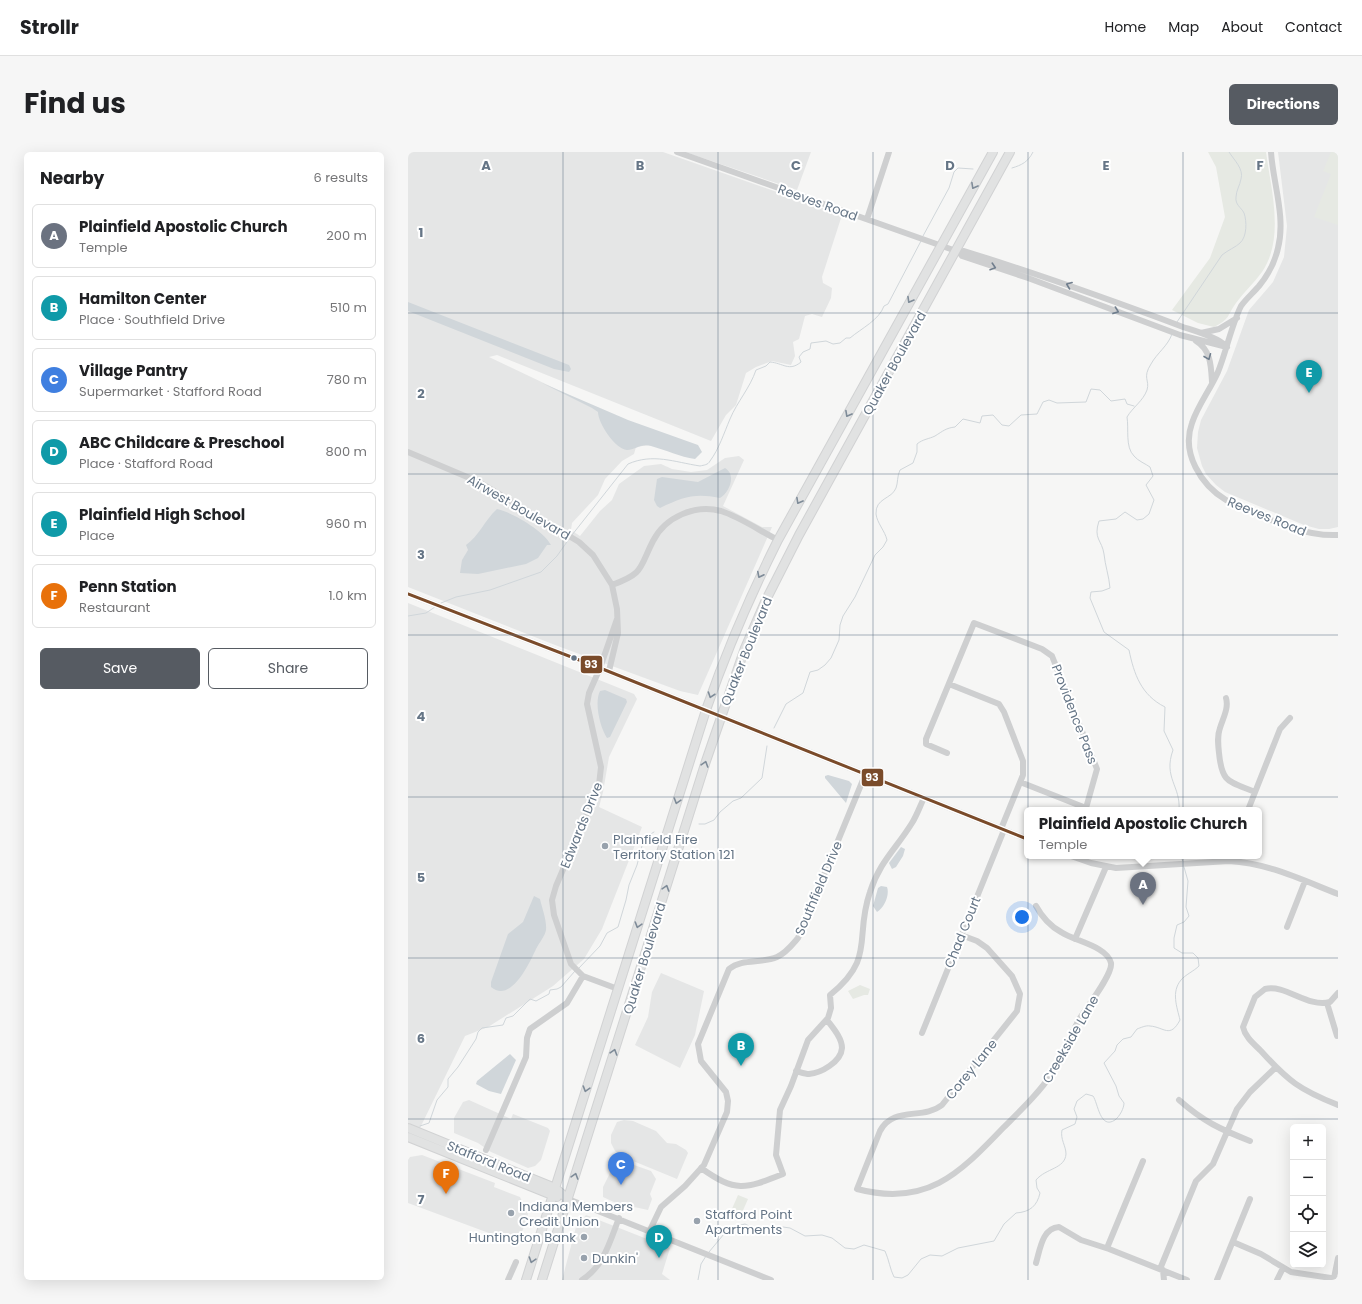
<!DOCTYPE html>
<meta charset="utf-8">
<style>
body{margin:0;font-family:Poppins,sans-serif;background:#f6f6f6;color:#202124}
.controls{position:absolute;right:12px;bottom:12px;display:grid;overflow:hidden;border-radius:6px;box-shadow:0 4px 16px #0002}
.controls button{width:36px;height:36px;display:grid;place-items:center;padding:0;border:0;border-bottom:1px solid #e0e0e0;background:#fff;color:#202124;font:20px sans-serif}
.you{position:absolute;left:614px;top:765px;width:14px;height:14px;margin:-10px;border:3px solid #fff;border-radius:50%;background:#1a73e8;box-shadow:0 0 0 6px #1a73e833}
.badge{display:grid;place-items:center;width:26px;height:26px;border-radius:50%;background:#565b62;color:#fff;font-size:13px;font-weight:700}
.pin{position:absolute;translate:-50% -33px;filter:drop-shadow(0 1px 2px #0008)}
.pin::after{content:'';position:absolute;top:21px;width:14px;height:12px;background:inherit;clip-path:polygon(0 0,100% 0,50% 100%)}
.popup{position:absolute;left:616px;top:655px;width:238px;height:52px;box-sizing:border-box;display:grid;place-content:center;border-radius:6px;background:#fff;filter:drop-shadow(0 1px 3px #0005);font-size:13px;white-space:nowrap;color:#757577}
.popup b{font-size:15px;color:#202124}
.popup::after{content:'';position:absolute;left:50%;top:100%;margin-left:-8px;border:8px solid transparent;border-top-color:#fff}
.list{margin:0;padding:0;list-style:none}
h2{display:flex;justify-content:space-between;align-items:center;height:52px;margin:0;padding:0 16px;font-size:17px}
h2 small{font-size:13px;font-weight:400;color:#757577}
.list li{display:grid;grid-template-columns:26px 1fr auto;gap:12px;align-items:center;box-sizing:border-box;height:64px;margin:0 8px 8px;padding:0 8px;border:1px solid #e0e0e0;border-radius:6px}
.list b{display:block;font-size:15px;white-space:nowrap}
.list p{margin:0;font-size:13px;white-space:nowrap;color:#757577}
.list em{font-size:13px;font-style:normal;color:#757577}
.actions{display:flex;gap:8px;padding:12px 16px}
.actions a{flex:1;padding:9px 0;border:1px solid #565b62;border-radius:6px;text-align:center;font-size:14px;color:#565b62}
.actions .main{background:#565b62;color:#fff}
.icon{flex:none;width:22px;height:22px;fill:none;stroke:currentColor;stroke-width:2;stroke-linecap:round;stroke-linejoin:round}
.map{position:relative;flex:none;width:930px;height:1128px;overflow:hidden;border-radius:6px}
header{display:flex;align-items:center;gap:24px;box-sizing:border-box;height:56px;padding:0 20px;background:#fff;border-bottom:1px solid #e0e0e0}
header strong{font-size:19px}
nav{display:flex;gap:22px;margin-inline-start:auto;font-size:14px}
.intro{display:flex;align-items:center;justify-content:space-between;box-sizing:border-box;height:96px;padding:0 24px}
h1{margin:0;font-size:28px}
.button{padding:10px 18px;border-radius:6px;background:#565b62;color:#fff;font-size:14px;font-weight:700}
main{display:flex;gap:24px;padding:0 24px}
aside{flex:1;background:#fff;border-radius:6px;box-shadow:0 4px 16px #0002}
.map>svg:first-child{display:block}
.built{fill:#e5e6e6}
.green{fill:#e6e9e3}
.water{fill:#d0d6da}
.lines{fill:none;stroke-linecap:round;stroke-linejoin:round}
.stream{stroke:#d0d6da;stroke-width:1}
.major-casing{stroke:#d1d2d3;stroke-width:10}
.minor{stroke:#cecfd0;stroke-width:6}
.major{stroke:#e1e2e2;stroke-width:8}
.bus-1-casing{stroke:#fff;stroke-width:6}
.bus-1{stroke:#7a4b2a;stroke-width:3}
.oneway{stroke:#7e8b98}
.oneway2{stroke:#707e8d}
.grid{fill:none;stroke:#657586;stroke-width:1;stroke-opacity:0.55}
.bus-dot{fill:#657586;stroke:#fff;stroke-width:1.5}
.poi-dot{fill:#98a2ad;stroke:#fff;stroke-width:1.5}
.labels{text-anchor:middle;stroke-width:4;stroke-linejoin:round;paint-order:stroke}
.street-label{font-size:13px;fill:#657586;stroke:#fff}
.poi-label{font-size:13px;fill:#657586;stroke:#fff;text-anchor:start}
.grid-label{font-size:13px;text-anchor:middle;font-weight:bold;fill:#657586;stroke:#fff;stroke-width:4;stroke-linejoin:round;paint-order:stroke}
.line-badge{stroke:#fff;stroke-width:1.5}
.badge-label{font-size:11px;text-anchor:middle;font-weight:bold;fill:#fff}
</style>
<header>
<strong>Strollr</strong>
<nav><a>Home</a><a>Map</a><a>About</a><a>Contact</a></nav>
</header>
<div class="intro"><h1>Find us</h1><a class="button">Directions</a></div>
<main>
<aside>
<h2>Nearby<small>6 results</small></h2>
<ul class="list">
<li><span class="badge" style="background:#6b7280">A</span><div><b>Plainfield Apostolic Church</b><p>Temple</p></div><em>200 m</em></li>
<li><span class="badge" style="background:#0f9aa8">B</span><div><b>Hamilton Center</b><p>Place · Southfield Drive</p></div><em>510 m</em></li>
<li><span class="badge" style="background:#3f7fe0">C</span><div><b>Village Pantry</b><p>Supermarket · Stafford Road</p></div><em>780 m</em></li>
<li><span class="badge" style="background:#0f9aa8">D</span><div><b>ABC Childcare &amp; Preschool</b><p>Place · Stafford Road</p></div><em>800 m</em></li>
<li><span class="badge" style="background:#0f9aa8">E</span><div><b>Plainfield High School</b><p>Place</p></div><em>960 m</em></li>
<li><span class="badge" style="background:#e8710a">F</span><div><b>Penn Station</b><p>Restaurant</p></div><em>1.0 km</em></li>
</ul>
<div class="actions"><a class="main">Save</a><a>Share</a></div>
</aside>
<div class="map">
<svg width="930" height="1128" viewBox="0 0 930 1128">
<rect width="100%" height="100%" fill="#f6f6f5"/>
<path class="built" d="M0,0h255l179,63 -20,62 1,6 9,5 -1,10 -9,19 -10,-3 -7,2 -6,23 -6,3 2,14 -4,9 -19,-4 -16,6 -10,6 -10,32 -10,10 -15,26 -214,-86 -8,2 107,51 53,37 -13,2 -2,7 -12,7 -17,18 -7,16 -26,28 -1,7 9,6 20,-25 12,-11 7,-16 25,-18 17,-2 11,5 19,3 16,-2 18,-12 14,-2 5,4 -21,46 39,21h10l-74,168 -18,-4 -125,-46 -147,-58z
M277,0h126l-14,38z
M870,0h60v375l-9,2h-10l-15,-4 -79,-33 -9,-7 -10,-11 -4,-8 -5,-18 1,-16 3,-12 26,-49 22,-61 24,-28 11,-25 3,-31z
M0,451l226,91 3,5 -28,58 -6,35 -4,15 43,20 -40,102 -18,30 -31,27 -65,41 -23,9 -45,92 -12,-5z
M253,821l43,18 -9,44 -15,33 -45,-23 13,-28 4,-25z
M61,948l42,19 2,-5 35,14 2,3 -9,29 -6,6 -7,2 -37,-16 -13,-9 -24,-10v-15l9,-16z
M216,968l9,1 23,10 11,12 9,1 10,6 2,3 -11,26 -56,-23 -6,-5 -4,-8v-8l6,-13z
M14,1003l73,28 -1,4 26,10 8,17 -6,18 -17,7 -97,-36v-43l2,-3z
M209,1007l34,12 5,8 -6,15 2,5 -4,11 -32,-7 -13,-6v-10z
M178,1063l84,33 -8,26 8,6h-108l14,-53z"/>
<path class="green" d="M800,0h58c5,38 19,86 -4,120 -8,11 -18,20 -26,31 -10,14 -5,15 -22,24l-16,-4 -26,-13 38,-52 15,-41 -9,-50z
M923,0h7v73l-24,-8 17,-43 -8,-3z
M452,833l10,4 -2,6h-4l-11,4 -5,-8z
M330,1043l10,4 -7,16 -10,-4z"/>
<path class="water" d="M0,150l161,63 2,4 -2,3 -15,-3 -146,-58z
M134,231l86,37 70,25 4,7 -7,7c-15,-2 -29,-9 -44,-13 -10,-3 -16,4 -24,4 -12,-1 -29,-27 -29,-38l-6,-4z
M317,316c12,7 4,25 -5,30 -26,-5 -36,-1 -60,10l-3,-2 -3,-6 3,-21 5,-2 36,5z
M89,357c15,3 47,22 54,36h-4l-9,13 -12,6 -48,10 -18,-1 2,-13 6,-10 -2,-5c13,-9 18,-24 31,-36z
M197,538l21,9 1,3 -17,35 -3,1c-7,-11 -13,-35 -7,-47z
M420,623l21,6 3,3 -6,19 -21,-25v-2z
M493,695l4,2 -2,7 -7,11 -4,2 -3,-6z
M473,734l6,1c3,8 -3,21 -10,25l-4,-6 5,-18z
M126,744l6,3c2,9 7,22 6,31 -1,6 -7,13 -10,19 -6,13 -25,55 -45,38v-5l17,-48 15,-12z
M102,902l6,6 -15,34 -12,-3 -13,-7 1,-3z"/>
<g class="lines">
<path class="stream" d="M604,16c10,-3 16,-6 21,-16
M515,84l26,-48 5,-16 4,-4 15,1
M769,170l45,-67c6,-5 14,-8 18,-12 7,-6 7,-22 4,-30 -3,-6 -9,-8 -8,-16 0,-6 4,-12 5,-18 3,-10 -7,-19 -12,-27
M764,182c-4,12 -15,19 -21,30 -9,14 -1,16 -4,26 -4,11 -14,17 -20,27 2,12 -2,30 7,39 4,5 12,8 16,11l3,9 -7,9 8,15 -5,14 -6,5 -6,1 -12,-8 -9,7 -17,2c-6,18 3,19 5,33 1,11 5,22 6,34l-8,3 -11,1 -1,6 14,34 25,18c5,24 12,45 36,57l-1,24 9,19c-10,28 8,36 6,60
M164,383l56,-71c25,-11 46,-2 72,2 4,-1 8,-1 10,-5 9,-12 14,-28 20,-42 7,-17 20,-31 26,-49l10,-4 4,-4c13,1 19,10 31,0l-2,-5 4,-5 7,-3 1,-6 15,-2 7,3 7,-1 6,-5h4c12,-10 29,-18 34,-32l4,-2 33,-63
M33,451l15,-6 34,-7 51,-18 16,-16 12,-17
M0,464l18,-3 9,-6
M366,576l12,-24 17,-11 7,-21 8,-2 7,-5 6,-7 8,-18 1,-15 3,-9 12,-19 20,-42 8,-8 4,-7c-2,-9 -10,-17 -11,-26 -1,-16 16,-15 20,-26 2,-5 1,-12 4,-18l13,-7 4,-11v-8c6,-5 12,-5 18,-8 8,-5 11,-8 20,-9l8,-8 17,4 2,-7 11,-1 9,10 7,1 12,-11 16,-1 6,-12 6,-2 8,3 29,-1 5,-13 9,1 11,11 14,-2 2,5 7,2
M291,672h6l9,-4 6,-8 13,-11 8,-3 21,-20 5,-32
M773,704l2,6
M171,816l21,-22 7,-13 11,-6 8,-27 3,-15 8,-20 7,-27 10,-6
M12,974l9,-3 8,-23 11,-13v-8l10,-12 18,-28 2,-7 4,-4 21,-3 3,-7 7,-2 17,-17 6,2 13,-7 1,-4 7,-1 4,-2 14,-16
M301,1100l15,-18 9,-7 12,-3 18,9 20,-6 7,1 15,8 17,-1 10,3 13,10 9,1 10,-4 21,6c4,9 5,18 9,26l8,1 6,-3 13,-16 9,-4 12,1 16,-8 36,-7 10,-17 12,-11c14,-1 21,-7 24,-20l-3,-5 -1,-8c10,-12 29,-11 30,-26 0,-8 -6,-15 -4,-24l13,-6 2,-7 -3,-8 3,-8 9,-7 7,2c5,7 7,34 22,24 5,-4 9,-12 9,-17l-5,-7 -3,-10 -12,-23 11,-12 2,-6 6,-6 8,-2 6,-8c3,-1 9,-4 13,-3 14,1 20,13 30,-6 -3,-13 -9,-28 1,-40 4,-5 13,-9 18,-14l-1,-8 -5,-5h-11l-8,-5v-10l3,-13 7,-3 5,-6 -3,-9 2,-26 -4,-14
M290,1128l3,-16 5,-8"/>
<defs>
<path id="major" d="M0,976l147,60 13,11
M0,985l149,60
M118,1128l180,-570c20,-58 44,-114 72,-170l215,-388
M134,1128l164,-519 39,-113 20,-46 34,-67 211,-383"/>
</defs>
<use href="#major" class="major-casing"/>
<path class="minor" d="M269,0l282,100 5,-1c74,23 147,49 219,76 12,4 37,11 44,20
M863,0c2,31 15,65 7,96 -3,14 -10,27 -19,38 -6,7 -13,13 -18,20 -9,18 -15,46 -23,66 -8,18 -20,33 -26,51 -11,30 9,62 34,77 35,15 73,37 112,35
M459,67l22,-67
M551,100l3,4 66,22 152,57 47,12
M793,181l18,-4 18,-11
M788,189c15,9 15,25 16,41
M0,300l71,30 100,60 14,13 19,30 5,24 1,24 -9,38
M204,433c33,-12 27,-17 41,-44 12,-24 42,-37 68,-30 19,6 39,20 57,29
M0,442l192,74 427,171
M541,532l50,20 5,8 19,49v14l-22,54
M818,546c3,10 -3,20 -6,30 -3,8 -2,16 -1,25 3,30 9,28 36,39
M539,601l-21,-9v-5l48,-116 68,26 10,7 45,113 -11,39 -66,-26
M840,658l32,-81 10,-11
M663,704l20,7 25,5 113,-7c39,2 73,19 109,33
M879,775l18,-46
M553,783l16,6 10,7 25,28 8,18 -3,17 -75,94c-19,15 -49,1 -62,26l-23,58c69,18 101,-14 146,-61 18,-18 36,-35 50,-56 11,-17 17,-37 27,-54 7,-11 33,-44 31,-55 -4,-17 -37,-22 -50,-31 -11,-6 -19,-15 -25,-26
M667,787l31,-72
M175,824l-12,-12 -17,-49 -2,-15 4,-14 43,-101 2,-18 -14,-63 2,-11 11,-25 17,-49
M930,841l-8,9c-23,6 -44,-18 -65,-13l-10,8 -12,30c2,10 11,17 18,24 27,30 39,39 77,54
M919,851l10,33
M514,881l82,-203
M388,919c4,1 9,3 13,3 12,-1 32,-12 33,-26 0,-10 -9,-20 -15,-28
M771,948c25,22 41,29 71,41
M78,998l40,-93 1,-19 3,-9 37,-26 16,-27 35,13
M293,1016c35,25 44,21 82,6l-7,-19 4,-45 11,-24 17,-46 20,-22 3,-10 -1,-13c46,-37 24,-57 40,-103 10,-31 26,-43 42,-69 5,-8 8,-17 12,-25
M160,1047l203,81
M242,1078l11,-23 24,-21 19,-21 23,-53 1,-11 -2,-9 -25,-31 -3,-17 31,-75c13,-11 32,-5 48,-12 9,-4 15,-12 21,-19l67,-163
M825,1090l28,12 30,18 47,7
M699,1096l36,-87
M628,1111c4,-13 6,-35 23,-36l22,13 28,9 78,31
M752,1117l36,-88 17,-17 24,-55 13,-17 25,-24
M755,1118l1,10
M926,1126l4,-20
M100,1128l8,-18
M174,1128c22,-14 28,-39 37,-62
M809,1128l33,-81
M869,1128l6,-12"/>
<use href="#major" class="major"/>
<defs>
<path id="bus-1" d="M0,442l192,74 427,171"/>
</defs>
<use href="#bus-1" class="bus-1-casing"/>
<use href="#bus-1" class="bus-1"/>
</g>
<defs><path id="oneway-chevron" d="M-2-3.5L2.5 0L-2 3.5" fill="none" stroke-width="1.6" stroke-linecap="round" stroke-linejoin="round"/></defs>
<g class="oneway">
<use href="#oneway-chevron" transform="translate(566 34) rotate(119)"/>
<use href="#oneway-chevron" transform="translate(502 148) rotate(120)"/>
<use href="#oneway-chevron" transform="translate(440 262) rotate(119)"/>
<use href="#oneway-chevron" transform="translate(391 349) rotate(119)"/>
<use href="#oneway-chevron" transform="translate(352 423) rotate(117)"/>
<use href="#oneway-chevron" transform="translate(303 543) rotate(109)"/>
<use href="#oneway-chevron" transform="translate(297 612) rotate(-73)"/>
<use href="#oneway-chevron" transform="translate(269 649) rotate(107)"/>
<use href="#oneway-chevron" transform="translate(258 736) rotate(-72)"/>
<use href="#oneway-chevron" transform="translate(230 773) rotate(107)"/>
<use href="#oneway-chevron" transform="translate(206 900) rotate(-73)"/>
<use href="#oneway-chevron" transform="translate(178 937) rotate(107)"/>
<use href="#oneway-chevron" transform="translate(167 1024) rotate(-73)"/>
<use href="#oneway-chevron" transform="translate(124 1108) rotate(108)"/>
</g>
<g class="oneway2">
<use href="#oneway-chevron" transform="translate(585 115) rotate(18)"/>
<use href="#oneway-chevron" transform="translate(661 133) rotate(-159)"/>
<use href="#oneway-chevron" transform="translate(708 159) rotate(20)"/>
<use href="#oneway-chevron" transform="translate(800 205) rotate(68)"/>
</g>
<path class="grid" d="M155,0v1128M310,0v1128M465,0v1128M620,0v1128M775,0v1128M0,161h930M0,322h930M0,483h930M0,645h930M0,806h930M0,967h930"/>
<circle class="bus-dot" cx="166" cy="506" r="3.5"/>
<g class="poi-dot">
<circle cx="197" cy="694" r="4"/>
<circle cx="103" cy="1061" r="4"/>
<circle cx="289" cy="1069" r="4"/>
<circle cx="176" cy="1085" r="4"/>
<circle cx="176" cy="1106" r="4"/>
</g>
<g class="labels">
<g class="street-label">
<text transform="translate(410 50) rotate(20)" y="5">Reeves Road</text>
<text transform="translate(486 211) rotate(-61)" y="5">Quaker Boulevard</text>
<text transform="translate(111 355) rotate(30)" y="5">Airwest Boulevard</text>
<text transform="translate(859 364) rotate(22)" y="5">Reeves Road</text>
<text transform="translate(338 499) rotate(-68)" y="5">Quaker Boulevard</text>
<text transform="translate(667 562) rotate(69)" y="5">Providence Pass</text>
<text transform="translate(173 673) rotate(-68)" y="5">Edwards Drive</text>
<text transform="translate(410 736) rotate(-67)" y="5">Southfield Drive</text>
<text transform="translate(554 780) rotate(-68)" y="5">Chad Court</text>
<text transform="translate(236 806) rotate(-73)" y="5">Quaker Boulevard</text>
<text transform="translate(662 887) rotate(-60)" y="5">Creekside Lane</text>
<text transform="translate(563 917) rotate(-51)" y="5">Corey Lane</text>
<text transform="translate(81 1009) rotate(22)" y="5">Stafford Road</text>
</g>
<g class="poi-label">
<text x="205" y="692">Plainfield Fire<tspan x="205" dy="15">Territory Station 121</tspan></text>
<text x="111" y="1059">Indiana Members<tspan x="111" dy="15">Credit Union</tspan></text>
<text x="297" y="1067">Stafford Point<tspan x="297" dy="15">Apartments</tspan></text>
<text x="168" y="1090" text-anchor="end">Huntington Bank</text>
<text x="184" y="1111">Dunkin'</text>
</g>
</g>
<g class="grid-label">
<text x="78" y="18">A</text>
<text x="232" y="18">B</text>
<text x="388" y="18">C</text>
<text x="542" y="18">D</text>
<text x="698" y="18">E</text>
<text x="852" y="18">F</text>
<text x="13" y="85">1</text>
<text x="13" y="246">2</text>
<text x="13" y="407">3</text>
<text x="13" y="569">4</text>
<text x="13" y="730">5</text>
<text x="13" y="891">6</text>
<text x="13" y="1052">7</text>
</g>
<g class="line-badge">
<rect x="172" y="503" width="23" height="19" rx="4" fill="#7a4b2a"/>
<rect x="453" y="616" width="23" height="19" rx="4" fill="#7a4b2a"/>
</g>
<g class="badge-label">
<text x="183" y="516">93</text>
<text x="464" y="629">93</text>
</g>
</svg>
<div class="controls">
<button>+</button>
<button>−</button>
<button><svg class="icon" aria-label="locate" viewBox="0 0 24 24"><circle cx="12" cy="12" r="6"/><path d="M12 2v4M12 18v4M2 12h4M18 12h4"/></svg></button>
<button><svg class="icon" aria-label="layers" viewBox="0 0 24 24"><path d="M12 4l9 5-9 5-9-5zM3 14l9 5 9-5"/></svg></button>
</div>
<div class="you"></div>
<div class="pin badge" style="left:735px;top:753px;background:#6b7280">A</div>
<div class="popup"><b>Plainfield Apostolic Church</b>Temple</div>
<div class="pin badge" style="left:333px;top:914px;background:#0f9aa8">B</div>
<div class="pin badge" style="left:213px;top:1033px;background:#3f7fe0">C</div>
<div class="pin badge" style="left:251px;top:1106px;background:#0f9aa8">D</div>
<div class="pin badge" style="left:901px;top:241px;background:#0f9aa8">E</div>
<div class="pin badge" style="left:38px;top:1042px;background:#e8710a">F</div>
</div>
</main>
